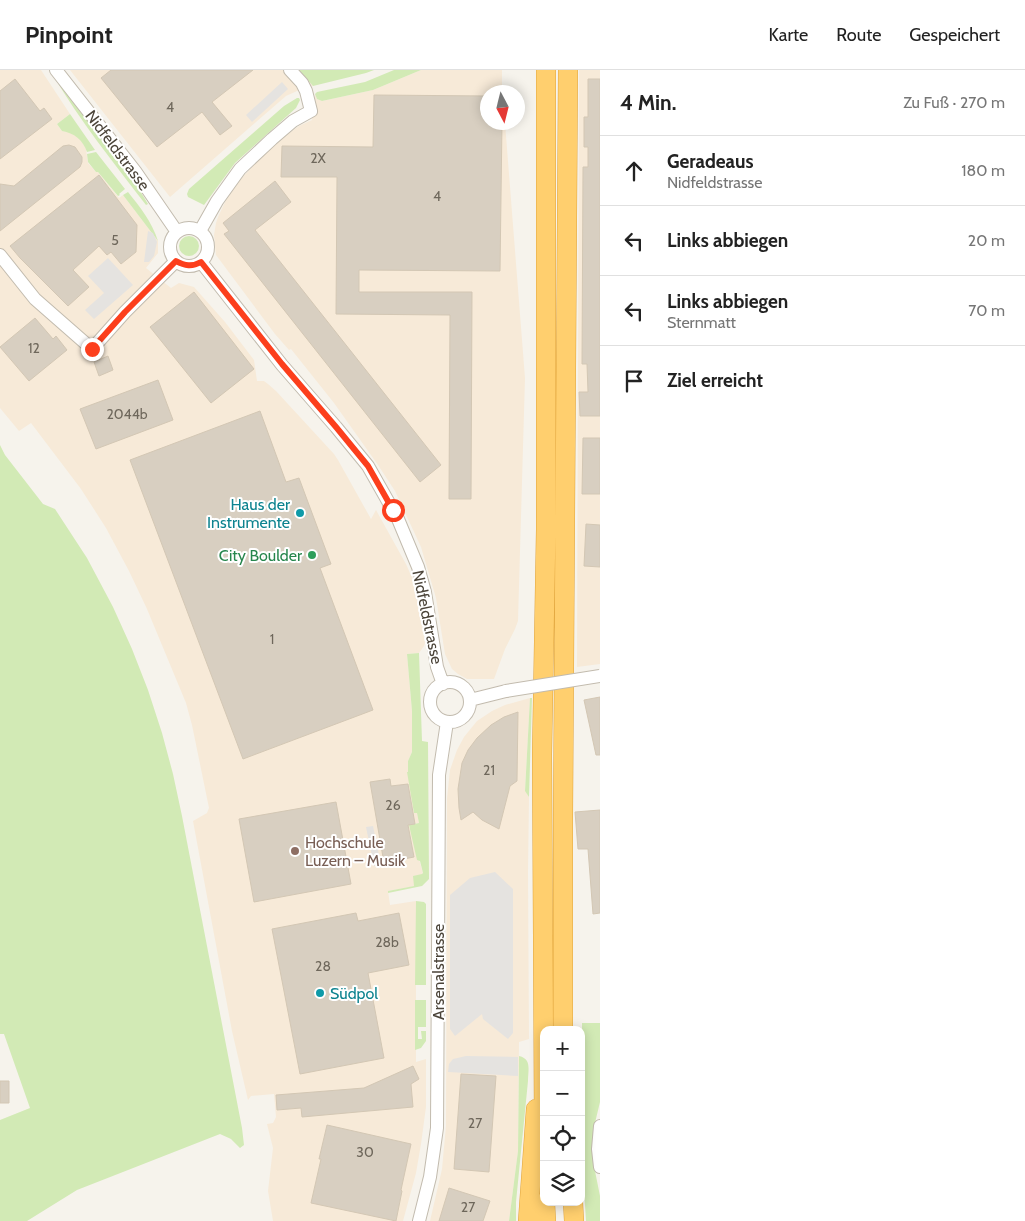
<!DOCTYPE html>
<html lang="de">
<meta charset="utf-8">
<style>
body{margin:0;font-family:Cabin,sans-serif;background:#f2f2f2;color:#222}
.controls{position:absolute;right:15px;bottom:15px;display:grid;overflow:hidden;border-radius:10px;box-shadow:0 2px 12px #0003}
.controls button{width:45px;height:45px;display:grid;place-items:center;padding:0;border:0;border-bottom:1px solid #e0e0e0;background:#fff;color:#222;font:25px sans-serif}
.compass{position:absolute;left:480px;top:15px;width:45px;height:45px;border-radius:50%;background:#fff;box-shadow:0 2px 12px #0003;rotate:173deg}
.stop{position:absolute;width:15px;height:15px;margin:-11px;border:4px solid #fc3f1d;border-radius:50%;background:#fff}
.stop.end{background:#fc3f1d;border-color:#fff;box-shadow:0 1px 5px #0008}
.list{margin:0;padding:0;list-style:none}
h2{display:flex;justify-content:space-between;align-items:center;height:65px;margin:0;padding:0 20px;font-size:21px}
h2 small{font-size:16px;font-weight:400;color:#767676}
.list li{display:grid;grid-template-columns:32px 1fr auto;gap:15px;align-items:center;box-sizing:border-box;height:70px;padding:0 20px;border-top:1px solid #e0e0e0}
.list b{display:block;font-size:19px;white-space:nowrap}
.list p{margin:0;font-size:16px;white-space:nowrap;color:#767676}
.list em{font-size:16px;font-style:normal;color:#767676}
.icon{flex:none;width:28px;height:28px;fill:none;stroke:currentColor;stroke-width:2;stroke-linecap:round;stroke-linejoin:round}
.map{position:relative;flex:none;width:600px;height:1151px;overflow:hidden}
header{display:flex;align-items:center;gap:30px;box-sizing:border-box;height:70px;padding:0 25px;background:#fff;border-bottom:1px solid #e0e0e0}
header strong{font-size:24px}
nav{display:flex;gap:28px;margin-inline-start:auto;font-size:18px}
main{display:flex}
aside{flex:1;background:#fff}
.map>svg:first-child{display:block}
.commercial{fill:#f7ead8}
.green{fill:#d2eab5}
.parking{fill:#e5e3e0}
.building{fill:#d8cfc1;stroke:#d3c7b4}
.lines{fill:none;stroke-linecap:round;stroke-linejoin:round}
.minor-casing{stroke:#c2bbae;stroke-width:14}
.highway-casing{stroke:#e0a43c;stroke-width:20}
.minor{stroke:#fff;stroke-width:12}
.highway{stroke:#ffcf6e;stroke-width:19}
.minor-bridge-casing{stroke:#c2bbae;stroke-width:14;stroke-linecap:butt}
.minor-bridge{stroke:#fff;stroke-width:12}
.route{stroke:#fc3f1d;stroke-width:6}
.culture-dot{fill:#0f9aa8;stroke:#fff;stroke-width:2}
.leisure-dot{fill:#2e9e5b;stroke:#fff;stroke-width:2}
.education-dot{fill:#8d6e63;stroke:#fff;stroke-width:2}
.labels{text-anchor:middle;stroke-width:4;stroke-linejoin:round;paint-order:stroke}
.number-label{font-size:14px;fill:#6e675b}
.street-label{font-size:16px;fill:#4b4439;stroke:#fff}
.culture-label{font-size:16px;fill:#0d838f;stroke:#fff;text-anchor:end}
.leisure-label{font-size:16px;fill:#27864d;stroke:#fff;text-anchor:end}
.education-label{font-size:16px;fill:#785e54;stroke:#fff;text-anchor:start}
</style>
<header>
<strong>Pinpoint</strong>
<nav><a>Karte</a><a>Route</a><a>Gespeichert</a></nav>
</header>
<main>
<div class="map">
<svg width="600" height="1151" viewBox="0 0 600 1151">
<rect width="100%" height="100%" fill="#f6f3ec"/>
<path class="commercial" d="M0,0h41l29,44 -13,10 5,7 7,1 7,4 6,5 4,8 2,14 8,9h2l21,26 4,-3 35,46v12l-12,15 25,20 8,-5 15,4 31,35 29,38 3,21h7l4,3 8,7 58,63 4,6 33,59 5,-9 30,54 7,16 9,45 3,18 -1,3 -5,7 -12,1 5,57v41l-4,9 6,52 3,-1 2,11 -10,2 14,48 -8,13 -27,5 2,14 26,-4v161l10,-3v48l-5,37 -5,29 -13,48h-130l-5,-30 5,-43 -6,-24 6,-1 3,-6 -2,-23 -23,2 -3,4 -16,-69 -39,-210 14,-8 2,-5 -17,-83 -6,-22 -39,-94 -18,-38 -23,-43 -25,-39 -50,-66 -12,8 -19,-23z
M70,0h229l14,16 -16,5 -11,5 -116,101z
M421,0h81v22h-14v30l17,1 20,255 -7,243 -3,8 -10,20 -11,30h-27l-9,-5 -6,-5 -7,-15 -9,-56 -15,-51 -26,-56 -17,-26 -44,-62 -43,-54 -2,1 -14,-16 -59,-79 -2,-20 2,-12 2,-6 8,-17 14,-20 25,-27 16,-14 18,-13 13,-6 3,-26 2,5 5,2 51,-11z
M579,0h21v594l-23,3z
M530,628l-5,92 4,7 -1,75 1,167 -10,3 -1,109 -9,70h-79l12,-52 4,-43 1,-328 3,-28 7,-20 7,-13 13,-16 15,-10 13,-6z"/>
<path class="green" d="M299,0h75l-8,3 -53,13z
M394,0h27l-48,20 -51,11 -5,-2 -2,-5 2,-2 48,-10z
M53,5l75,96 20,33 -2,1c-33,-43 -66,-84 -93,-130z
M297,28h2l1,2 -4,8 -61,55 -31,42 -16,-8 -1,-3 2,-5 95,-83z
M70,44l25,36 -8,2c-4,-12 -13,-19 -25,-21l-5,-7z
M96,82l29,37 -6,5 1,1 -2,1 -20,-24h-2l-8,-10 -1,-8z
M128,122c12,15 24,30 30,49l-35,-46z
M179 176a10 10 0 1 1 20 0a10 10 0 1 1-20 0Z
M0,375l5,10 38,49 12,5 32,49 26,49 19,42 16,41 14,43 11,41 9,42 60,312 2,17 -4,3 -9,-9 -11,-5 -23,9 -120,47 -50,31h-27v-101l30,-12 -26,-74h-4z
M419,583l3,88 6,1 1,137 -7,7 -34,7v-2l26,-5 -1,-10 9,-2 1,-1 -3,-12 -3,-1 -8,-35 10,-2 -2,-10h-3l-7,-41h1v-11l4,-9v-41l-5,-57z
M530,628h2l-3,99 -4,-6z
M416,831l8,1 2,2v81h-11z
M415,930h11v27h-8v12h4l-1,-8h5v10l-5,7 -6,2z
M582,953h18v79l-6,25v39l6,30v25h-14l-3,-48z
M519,986c13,3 9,14 9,25l-12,121v19h-7l9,-70z"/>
<path class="parking" d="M282,12l6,7 -36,33 -6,-7z
M148,161l5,2 4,9 -3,14 -5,6h-5z
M108,188l25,27 -39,34 -9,-9 19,-17 -16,-17z
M373,756l8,39 -7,1 -8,-39z
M495,802l18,17v144l-5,6 -25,-20 -1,-5 -27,22 -5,-7v-134l20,-17z
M466,986l52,1v19l-70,-4 1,-8 4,-5z"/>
<path class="building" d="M111,0h142l-41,32 20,24 -12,9 -18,-23 -45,35 -56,-69z
M15,9l25,32 4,-3 8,11 -52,40v-68z
M588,9h12v337h-20l-1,-24h9l-1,-28h-5l1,-197h5v-20h-4v-30h4z
M374,25l114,1v26h14l-2,149 -141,-1v22h113l-1,207h-22l1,-184 -114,-1 1,-137h-56l1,-31 91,1z
M69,75l6,2 7,10v5l-2,5 -80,64v-47l14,2 49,-40z
M99,105l38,50 -1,27 -15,12 -10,-12 -4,3 -8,-9 -26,24 16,17 -21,19 -48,-48 -10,-12z
M275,111l16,21 -36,28 186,235 -21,17 -196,-248 5,-3 -6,-8z
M194,222l60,77 -43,34 -61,-76z
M35,248l18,21 3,-3 11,14 -38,31 -29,-34z
M108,286l5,14 -14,6 -5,-14z
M158,310l15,40 -77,29 -16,-40z
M260,341l26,71 13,-4 32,86 -11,4 53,142 -130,49 -113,-299z
M583,368h17v56h-18z
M586,454l14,1v42l-16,-1z
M600,627v58h-4l-12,-55z
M518,642l-1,69 -7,5 -11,43 -17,-9 -9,-8 -12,8 -2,-12 -1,-19 4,-26 6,-13 9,-12 14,-13 13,-8z
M390,709l1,7 17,-2 7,40 -7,1 6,32 -30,6 -14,-81z
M336,732l15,82 -97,18 -15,-83z
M600,740v103l-7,1 -5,-65h-10l-3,-37z
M356,843l2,8 41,-8 10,52 -41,8 16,85 -84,16 -28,-145z
M413,996l6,13 -8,5 2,23 -111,10 -1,-9 -24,2 -1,-15 88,-7z
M461,1004l35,2 -7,96 -35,-3z
M0,1011h9v22h-9z
M327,1055l84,19 -10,46 1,1 -6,30 -85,-18 10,-44h-2z
M449,1118l41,13 -7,20h-44z"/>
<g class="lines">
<defs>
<path id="minor" d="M56,0l79,101 42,61
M170 177a19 19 0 1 1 38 0a19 19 0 1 1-38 0Z
M200,161l17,-30 23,-32 32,-30 21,-18 18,-10 -5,-20 -4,-8 -12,-13
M0,185l35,44 57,50 33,-37 51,-51
M201,192l81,103 54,62 32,39 30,53 20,48 7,25 12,75 6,17
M430 632a20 20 0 1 1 40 0a20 20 0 1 1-40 0Z
M470,630l36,-9
M600,1056l-2,23 2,18
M419,1151l11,-44 7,-49 2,-353 8,-53"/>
<path id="highway" d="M563,960v-213l5,-747
M544,1055l-2,-371 4,-225v-459
M545,1132l1,19
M573,1132l1,19
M528,1151l8,-112"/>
</defs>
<use href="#minor" class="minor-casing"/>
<use href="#highway" class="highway-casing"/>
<use href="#minor" class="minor"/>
<use href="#highway" class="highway"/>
<defs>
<path id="minor-bridge" d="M506,621l94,-15"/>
</defs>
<use href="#minor-bridge" class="minor-bridge-casing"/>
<use href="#minor-bridge" class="minor-bridge"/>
</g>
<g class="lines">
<path class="route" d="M92,279l33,-37 51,-51c9,5 16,6 25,1l81,102 54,63 32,39 25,44"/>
</g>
<g class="culture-dot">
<circle cx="300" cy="443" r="5"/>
<circle cx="320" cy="923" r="5"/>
</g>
<circle class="leisure-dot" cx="312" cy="485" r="5"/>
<circle class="education-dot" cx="295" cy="781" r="5"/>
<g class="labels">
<g class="number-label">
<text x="170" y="42">4</text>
<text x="318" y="93">2X</text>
<text x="437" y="131">4</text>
<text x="115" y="175">5</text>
<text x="34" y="283">12</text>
<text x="127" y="349">2044b</text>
<text x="272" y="574">1</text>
<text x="489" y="705">21</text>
<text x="393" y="740">26</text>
<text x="387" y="877">28b</text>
<text x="323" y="901">28</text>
<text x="475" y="1058">27</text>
<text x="365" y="1087">30</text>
<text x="468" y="1142">27</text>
</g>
<g class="street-label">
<text transform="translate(118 80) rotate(53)" y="6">Nidfeldstrasse</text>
<text transform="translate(428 547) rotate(78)" y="6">Nidfeldstrasse</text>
<text transform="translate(438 902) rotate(-90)" y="6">Arsenalstrasse</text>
</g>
<g class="culture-label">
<text x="290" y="440">Haus der<tspan x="290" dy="18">Instrumente</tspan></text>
<text x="330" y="929" text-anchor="start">Südpol</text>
</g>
<g class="leisure-label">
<text x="302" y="491">City Boulder</text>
</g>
<g class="education-label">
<text x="305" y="778">Hochschule<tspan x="305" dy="18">Luzern – Musik</tspan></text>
</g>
</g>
</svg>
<div class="controls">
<button>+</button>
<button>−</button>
<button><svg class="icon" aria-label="locate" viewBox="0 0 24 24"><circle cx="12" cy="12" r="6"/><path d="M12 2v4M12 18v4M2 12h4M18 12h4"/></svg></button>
<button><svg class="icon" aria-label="layers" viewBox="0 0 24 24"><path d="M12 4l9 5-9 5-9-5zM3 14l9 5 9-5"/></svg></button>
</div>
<svg class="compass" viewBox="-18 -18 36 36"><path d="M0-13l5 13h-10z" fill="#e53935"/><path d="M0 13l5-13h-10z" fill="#767676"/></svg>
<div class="stop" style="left:393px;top:440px"></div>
<div class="stop end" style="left:92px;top:279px"></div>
</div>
<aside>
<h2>4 Min.<small>Zu Fuß · 270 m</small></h2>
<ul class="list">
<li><svg class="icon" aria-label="ahead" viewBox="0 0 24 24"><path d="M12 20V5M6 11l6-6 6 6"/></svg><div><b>Geradeaus</b><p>Nidfeldstrasse</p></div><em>180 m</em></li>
<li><svg class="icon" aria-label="left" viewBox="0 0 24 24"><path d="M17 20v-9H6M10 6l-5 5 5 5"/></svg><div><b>Links abbiegen</b></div><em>20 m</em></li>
<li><svg class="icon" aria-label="left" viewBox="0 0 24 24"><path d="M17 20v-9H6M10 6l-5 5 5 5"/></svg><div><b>Links abbiegen</b><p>Sternmatt</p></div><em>70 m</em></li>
<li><svg class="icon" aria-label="arrive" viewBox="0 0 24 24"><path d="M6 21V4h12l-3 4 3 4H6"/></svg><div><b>Ziel erreicht</b></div></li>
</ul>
</aside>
</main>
